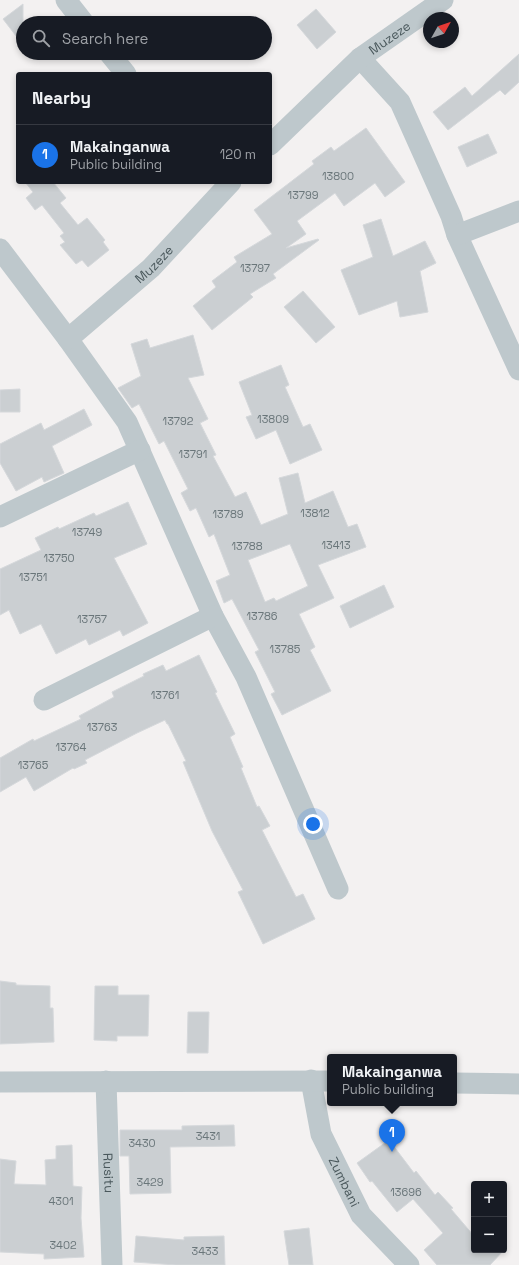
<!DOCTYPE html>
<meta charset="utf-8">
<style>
body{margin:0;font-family:"Space Grotesk",sans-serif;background:#20242c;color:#f1f3f6}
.controls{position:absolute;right:12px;bottom:12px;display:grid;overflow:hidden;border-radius:4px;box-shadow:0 2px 6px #0003}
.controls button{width:36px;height:36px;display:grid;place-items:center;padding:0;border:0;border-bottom:1px solid #363941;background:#171b24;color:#f1f3f6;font:20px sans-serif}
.compass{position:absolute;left:423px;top:12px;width:36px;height:36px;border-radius:50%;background:#171b24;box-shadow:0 2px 6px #0003;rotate:50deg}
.you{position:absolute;left:313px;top:824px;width:14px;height:14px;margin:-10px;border:3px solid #fff;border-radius:50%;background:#1a73e8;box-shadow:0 0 0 6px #1a73e833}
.badge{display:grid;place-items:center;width:26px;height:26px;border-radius:50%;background:#1a73e8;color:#fff;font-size:13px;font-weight:700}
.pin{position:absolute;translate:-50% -33px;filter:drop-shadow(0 1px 2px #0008)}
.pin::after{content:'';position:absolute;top:21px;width:14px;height:12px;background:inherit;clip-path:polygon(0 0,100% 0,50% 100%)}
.popup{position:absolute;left:327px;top:1054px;width:130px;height:52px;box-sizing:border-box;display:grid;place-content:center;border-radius:4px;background:#171b24;filter:drop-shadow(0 1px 3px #0005);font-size:13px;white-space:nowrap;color:#9ea1a6}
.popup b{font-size:15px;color:#f1f3f6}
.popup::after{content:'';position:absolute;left:50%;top:100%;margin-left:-8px;border:8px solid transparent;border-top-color:#171b24}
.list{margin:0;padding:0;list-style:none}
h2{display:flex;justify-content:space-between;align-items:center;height:52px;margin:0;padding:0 16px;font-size:17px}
h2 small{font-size:13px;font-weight:400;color:#9ea1a6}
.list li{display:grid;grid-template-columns:26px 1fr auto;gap:12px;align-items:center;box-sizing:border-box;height:60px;padding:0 16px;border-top:1px solid #363941}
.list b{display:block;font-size:15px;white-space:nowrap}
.list p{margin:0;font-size:13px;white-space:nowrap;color:#9ea1a6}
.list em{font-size:13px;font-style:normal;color:#9ea1a6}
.icon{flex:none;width:22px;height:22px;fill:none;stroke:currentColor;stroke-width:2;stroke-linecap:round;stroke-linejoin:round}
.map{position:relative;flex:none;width:519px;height:1265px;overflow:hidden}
.search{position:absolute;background:#171b24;box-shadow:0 2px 6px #0003;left:16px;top:16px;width:256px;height:44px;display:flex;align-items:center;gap:10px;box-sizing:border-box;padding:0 14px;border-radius:22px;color:#9ea1a6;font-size:15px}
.panel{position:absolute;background:#171b24;box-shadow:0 2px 6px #0003;left:16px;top:72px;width:256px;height:112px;border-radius:4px}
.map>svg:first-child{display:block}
.building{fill:#cbcfd2;stroke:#d5d8db;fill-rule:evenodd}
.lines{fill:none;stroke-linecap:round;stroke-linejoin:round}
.minor{stroke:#bec8cc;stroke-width:21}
.labels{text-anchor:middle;stroke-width:4;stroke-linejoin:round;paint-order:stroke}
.number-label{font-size:11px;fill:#6a767a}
.street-label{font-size:13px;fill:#4a585c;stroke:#fff}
</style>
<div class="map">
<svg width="519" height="1265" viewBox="0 0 519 1265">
<rect width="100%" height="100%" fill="#f3f1f1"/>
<path class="building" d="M23,4v41l-20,-26z
M316,9l20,23 -19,17 -20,-24z
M519,54v28l-14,13 -5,-5 -52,40 -15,-18 32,-25 7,9z
M366,128l39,54 -20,15 -10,-14 -31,23 -9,-13 -38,28 9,13 -20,14 32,-9 1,1 -46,34 3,4 -26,16 3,3 -41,33 -19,-24 23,-19 -4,-6 25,-19 -3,-5 38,-23 -18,-24 60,-46 -2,-3 19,-14 3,4z
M488,134l9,19 -30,14 -9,-20z
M25,182h28l13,16 -6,5 18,22 9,-7 18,22 -2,2 6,8 -21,17 -6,-7 -6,4 -16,-19 5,-3 -5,-6 4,-3 -22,-28 -7,5 -9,-12 7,-6z
M381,219l12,37 32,-15 11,22 -16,8 8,41 -28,5 -3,-16 -38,14 -18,-45 32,-13 -10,-32z
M303,291l32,36 -19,16 -32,-36z
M193,335l11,40 -16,3 20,41 -8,4 16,32 -3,1 22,41 11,-5 15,33 27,-11 -9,-36 19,-5 7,30 28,-12 15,36 9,-3 9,23 -48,18 16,33 -35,16 16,33 -5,3 21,41 -49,24 -11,-21 4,-2 -20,-40 4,-2 -27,-51 -8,4 -8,-22 14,-6 -16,-41 -5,3 -13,-29 -6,3 -9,-18 7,-4 -24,-48 -5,3 -20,-40 -7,4 -14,-20 23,-12 -10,-32 16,-5 3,9zM290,544l18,42 -32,15 -2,-3 -9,4 -17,-42z
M281,365l8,20 -4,2 18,40 7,-3 12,26 -32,14 -14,-34 -20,9 -10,-22 6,-2 -13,-33z
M20,389v23h-20v-22z
M84,409l8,16 -40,21 12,27 -20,9 -2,-5 -26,14 -16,-28v-19l41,-21 3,7z
M128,502l19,42 -33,14 34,65 -25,13 -3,-6 -31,15 -3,-6 -30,15 -15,-30 -21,10 -11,-24 -9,5v-46l41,-19 -6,-12 23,-11 1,2 35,-16 2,3z
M384,585l10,22 -44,21 -10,-22z
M199,655l18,37 -2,1 20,41 -5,3 13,30 -2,1 16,39 2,-1 11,20 -8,4 34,67 7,-3 12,25 -52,25 -25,-52 5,-2 -31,-59 -29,-69 3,-1 -18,-37h-1l-2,-4 -28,13 -52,27 2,3 -13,6 -1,-1 -39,23 -8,-14 -26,15v-34l33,-19 1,2 47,-22 -2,-3 35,-19 -2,-5 32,-16 -1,-2 20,-9 3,6z
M0,981l16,2v2l34,1v22h3l1,34 -54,2z
M95,986h23v9h31l-1,41h-31v5l-23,-1z
M188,1012h21l-1,41h-21z
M234,1125l1,21 -65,1 1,46 -41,1 -1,-38h-9v-26h62v-4z
M389,1140l25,33 2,-2 19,24 3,-3 15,16 -2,1 23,27v14h30l-14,15h-53l-13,-15 19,-17 -30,-34 -16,13 -25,-31 -2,1 -13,-19z
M72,1145l1,41 9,1 -1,31 3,39 -40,2v-5l-44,-2v-93l16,2 -2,23 32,1 -1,-25 11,-1v-13z
M309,1228l4,37h-24l-5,-34z
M136,1236l48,4v-3l40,-1 1,29h-49l-42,-3z"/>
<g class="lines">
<g class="minor">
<path d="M66,0l18,23"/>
<path d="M109,53l17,21"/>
<path d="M360,58l40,44 51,114 6,19 62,135"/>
<path id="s1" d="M270,145l90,-87 83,-58"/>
<path d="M457,235l62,-24"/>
<path d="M0,249l68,90 59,83 86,194 33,61 92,212"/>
<path id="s2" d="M68,339l83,-71 80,-86"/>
<path d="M0,517l140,-67"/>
<path d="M44,700l169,-84"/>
<path id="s3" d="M311,1080l10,54 40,81 48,50"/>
<path id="s4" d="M106,1081l6,184"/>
<path d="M0,1082l330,-1"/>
<path d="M454,1083l65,1"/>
</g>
</g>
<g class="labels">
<g class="number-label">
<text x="338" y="180">13800</text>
<text x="303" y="199">13799</text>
<text x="255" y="272">13797</text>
<text x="273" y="423">13809</text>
<text x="178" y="425">13792</text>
<text x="193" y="458">13791</text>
<text x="315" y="517">13812</text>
<text x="228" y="518">13789</text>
<text x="87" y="536">13749</text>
<text x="336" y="549">13413</text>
<text x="247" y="550">13788</text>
<text x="59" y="562">13750</text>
<text x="33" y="581">13751</text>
<text x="262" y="620">13786</text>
<text x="92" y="623">13757</text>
<text x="285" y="653">13785</text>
<text x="165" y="699">13761</text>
<text x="102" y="731">13763</text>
<text x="71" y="751">13764</text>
<text x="33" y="769">13765</text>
<text x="208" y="1140">3431</text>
<text x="142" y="1147">3430</text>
<text x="150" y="1186">3429</text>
<text x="406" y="1196">13696</text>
<text x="61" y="1205">4301</text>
<text x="63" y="1249">3402</text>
<text x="205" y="1255">3433</text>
</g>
<g class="street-label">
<text dy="5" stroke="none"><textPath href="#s1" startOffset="161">Muzeze</textPath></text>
<text dy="5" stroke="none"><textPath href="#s2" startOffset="114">Muzeze</textPath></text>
<text dy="5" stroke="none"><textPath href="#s4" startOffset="92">Rusitu</textPath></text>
<text dy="5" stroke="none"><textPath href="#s3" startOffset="108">Zumbani</textPath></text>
</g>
</g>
</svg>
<div class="controls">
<button>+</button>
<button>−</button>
</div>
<svg class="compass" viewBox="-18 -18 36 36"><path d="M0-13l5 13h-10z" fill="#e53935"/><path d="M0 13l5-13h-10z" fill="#9ea1a6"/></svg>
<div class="you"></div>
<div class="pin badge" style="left:392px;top:1152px">1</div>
<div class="popup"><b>Makainganwa</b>Public building</div>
<div class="search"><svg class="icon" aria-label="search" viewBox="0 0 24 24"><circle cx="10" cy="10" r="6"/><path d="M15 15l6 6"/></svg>Search here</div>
<section class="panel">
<h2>Nearby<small></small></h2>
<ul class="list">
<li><span class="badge">1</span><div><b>Makainganwa</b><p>Public building</p></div><em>120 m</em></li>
</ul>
</section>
</div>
